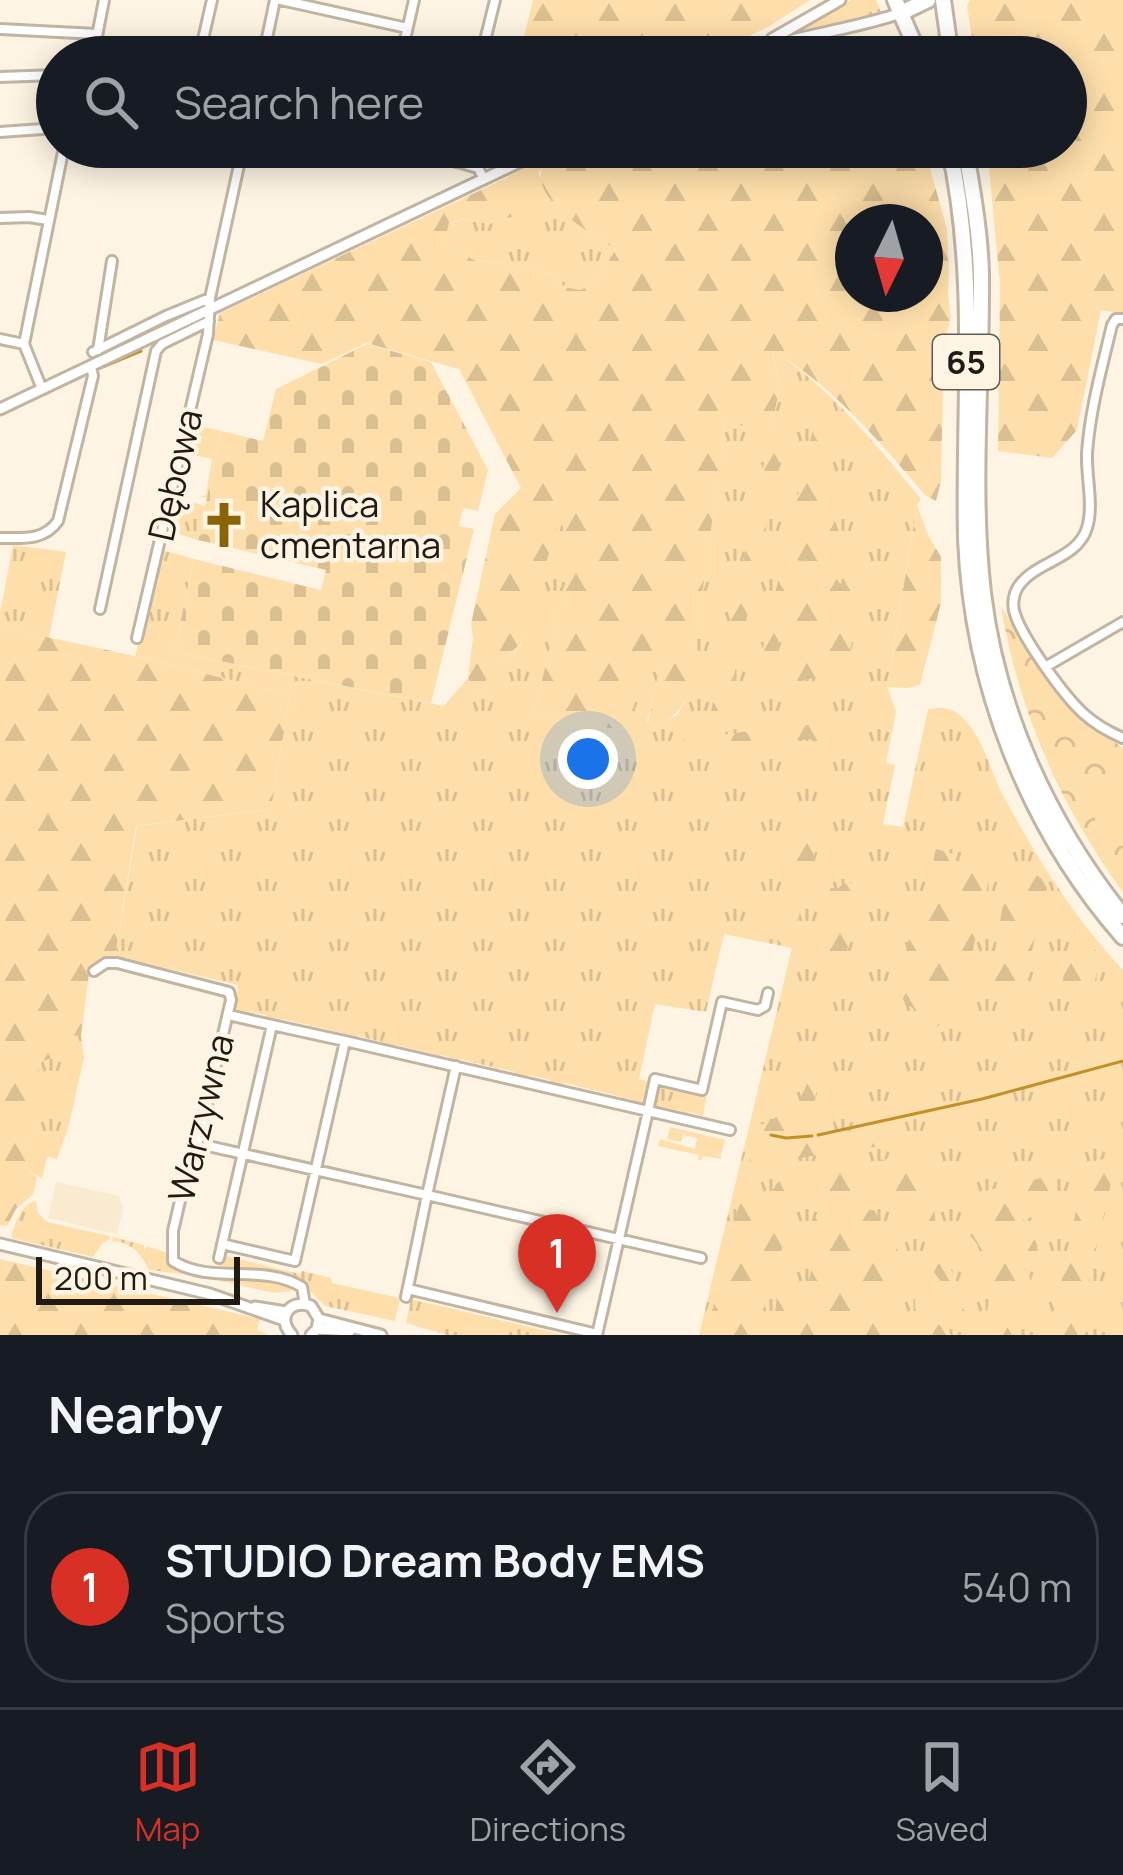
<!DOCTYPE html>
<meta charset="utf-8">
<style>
body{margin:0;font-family:Manrope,sans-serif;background:#20242c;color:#f1f3f6}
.compass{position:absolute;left:835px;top:204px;width:108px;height:108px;border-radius:50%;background:#171b24;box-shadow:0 6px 30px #0003;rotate:185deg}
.scale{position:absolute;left:36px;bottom:30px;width:204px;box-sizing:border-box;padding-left:12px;border:6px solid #1f1a13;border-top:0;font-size:33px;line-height:42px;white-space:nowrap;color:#1f1a13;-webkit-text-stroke:9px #fdf4e3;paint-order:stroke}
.you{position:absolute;left:588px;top:759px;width:42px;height:42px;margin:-30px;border:9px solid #fff;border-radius:50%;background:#1a73e8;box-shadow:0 0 0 18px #1a73e833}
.badge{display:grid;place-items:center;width:78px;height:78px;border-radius:50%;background:#d93025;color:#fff;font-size:39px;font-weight:700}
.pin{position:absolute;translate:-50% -99px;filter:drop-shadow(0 3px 6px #0008)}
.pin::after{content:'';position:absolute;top:63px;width:42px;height:36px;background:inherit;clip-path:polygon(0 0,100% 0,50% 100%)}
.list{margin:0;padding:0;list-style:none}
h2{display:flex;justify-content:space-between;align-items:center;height:156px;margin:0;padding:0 48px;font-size:51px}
h2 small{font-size:39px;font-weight:400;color:#9ea1a6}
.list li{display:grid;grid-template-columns:78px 1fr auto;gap:36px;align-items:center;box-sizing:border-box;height:192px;margin:0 24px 24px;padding:0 24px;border:3px solid #363941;border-radius:48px}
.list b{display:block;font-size:45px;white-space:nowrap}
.list p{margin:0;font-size:39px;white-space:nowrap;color:#9ea1a6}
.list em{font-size:39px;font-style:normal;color:#9ea1a6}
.icon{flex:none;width:66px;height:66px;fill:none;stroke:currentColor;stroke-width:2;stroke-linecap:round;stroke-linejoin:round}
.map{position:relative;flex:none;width:1123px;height:1335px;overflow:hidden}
.search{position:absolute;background:#171b24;box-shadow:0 6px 30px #0003;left:36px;right:36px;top:36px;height:132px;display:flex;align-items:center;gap:30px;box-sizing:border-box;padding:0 42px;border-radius:66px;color:#9ea1a6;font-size:45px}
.sheet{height:372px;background:#171b24}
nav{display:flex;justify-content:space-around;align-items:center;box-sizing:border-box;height:168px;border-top:3px solid #363941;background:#171b24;font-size:33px;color:#9ea1a6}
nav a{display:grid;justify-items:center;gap:6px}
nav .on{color:#d93025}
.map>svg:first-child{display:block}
.built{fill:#faeacf}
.grass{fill:url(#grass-tufts)}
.forest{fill:url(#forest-firs);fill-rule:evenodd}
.cemetery{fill:url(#cemetery-stones)}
.park{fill:url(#park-crowns)}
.pitch{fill:#fedfab}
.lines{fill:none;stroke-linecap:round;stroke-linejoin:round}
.stream{stroke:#c29029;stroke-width:3}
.minor-casing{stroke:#c1b5a2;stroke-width:14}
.tertiary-casing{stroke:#c1b5a2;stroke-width:15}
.trunk-casing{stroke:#c1b5a2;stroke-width:20}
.minor{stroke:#fff;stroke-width:8}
.tertiary{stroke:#fff;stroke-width:9}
.trunk{stroke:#fff;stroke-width:14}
.labels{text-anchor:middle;stroke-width:9;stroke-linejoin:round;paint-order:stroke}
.shield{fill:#fdf4e3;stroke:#625b51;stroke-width:3}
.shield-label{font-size:33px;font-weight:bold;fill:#1f1a13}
.street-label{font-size:36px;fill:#1f1a13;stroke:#fdf4e3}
.poi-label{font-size:36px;fill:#1f1a13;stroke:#fdf4e3;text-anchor:start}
</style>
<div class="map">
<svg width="1123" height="1335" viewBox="0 0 1123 1335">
<defs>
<pattern id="grass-tufts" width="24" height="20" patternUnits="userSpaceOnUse" patternTransform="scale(3)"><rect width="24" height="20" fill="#fedfab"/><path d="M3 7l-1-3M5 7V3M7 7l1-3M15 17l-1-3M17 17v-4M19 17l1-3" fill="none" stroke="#d9bf92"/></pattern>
<pattern id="forest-firs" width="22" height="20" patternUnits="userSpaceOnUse" patternTransform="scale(3)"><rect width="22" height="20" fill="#fedfab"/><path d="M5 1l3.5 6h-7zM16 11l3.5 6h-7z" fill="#d9bf92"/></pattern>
<pattern id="cemetery-stones" width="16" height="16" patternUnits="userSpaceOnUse" patternTransform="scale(3)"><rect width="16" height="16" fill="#fedfab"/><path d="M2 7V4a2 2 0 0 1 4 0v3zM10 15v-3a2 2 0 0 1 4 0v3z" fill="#d9bf92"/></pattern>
<pattern id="park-crowns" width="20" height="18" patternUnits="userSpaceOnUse" patternTransform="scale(3)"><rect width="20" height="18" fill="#fedfab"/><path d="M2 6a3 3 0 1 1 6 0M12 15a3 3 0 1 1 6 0" fill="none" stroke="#d9bf92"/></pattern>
</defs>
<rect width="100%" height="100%" fill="#fdf4e3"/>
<path class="built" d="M56,1182l63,14 4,13 -6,25 -69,-16z"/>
<path class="grass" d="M851,0h25l5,12 -90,23z
M541,159l3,5 -6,10 49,57 29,18 -22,35 -14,6 -15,-3 -15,-13 -41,-10 -33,-3 -33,-17 6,-20 15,-5 26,5 27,-44h-15z
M773,350c59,40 104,95 148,149l-4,6 -30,181 9,26 -10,51 9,2 -12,59 20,3 25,-118c14,-2 23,-2 33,7 25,24 28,55 44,83 35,64 68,117 118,171v365h-424l93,-387 -68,-14 -18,78 -51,-8 -16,75 10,3 -7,22 -15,-6 -2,5 -3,-1v-5l-58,-14 -2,5 -12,-3v-5l-22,-5 -2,5 -12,-3 1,-5 -17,-4 -2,5 -3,-1v-5l-35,-8 -2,5 -8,-2 1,-5 -9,-2 -2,4h-3l-1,-5 -38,-9 -2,4 -12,-2v-5l-24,-6 -2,4 -14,-3v-4l-29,-7 -3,5 -1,-6 -28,-6 -3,4 -12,-2v-6l-21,-4 -3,4 -9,-2 5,-28 -123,-29 22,-130 134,-17 19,-114 -155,-39 27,-106 32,9 -20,93 270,54 24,-28 11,14 14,-26 28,-21 37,-128 17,30 -41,166 61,14 32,2 16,-65 17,6 -13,51 6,6 24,-12 10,-17 39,-278 44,13 9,-42z
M192,424l29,7 -14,66 -3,1 -4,-1 6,-2 6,-36 -24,-5 -8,36 5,3 -6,-1 -1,-4z
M178,498l27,8 -7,34 -32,-10 1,-4 8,1 3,-11 -6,-2 3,-14z
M13,545l53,7 -17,86 -49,-11v-14z
M81,1035l3,23 -16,71 -11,30 -10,-2 -5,22 -17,-11 16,-78 -6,-5 5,-23 23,-26z
M661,1083l46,11 -5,26 -2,-5 -12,-3 -2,5 -5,-1 1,-5 -28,-5z
M670,1127l55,13 -4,15 -8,-1 8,2v3l-18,-3 -2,4h-3l1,-5 -41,-9 2,-7 35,10 2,-11 -14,-3 -2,7 -14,-3z
M36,1201l2,12 9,9 63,14v3l-7,4 -10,14 -82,-19c4,-14 9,-34 25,-37z
M113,1237l31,8v6l2,-5 19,6 5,13 4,3c14,3 27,7 41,8 24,2 61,-5 78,15l-19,2 -75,-17 -50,-6c-8,-15 -16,-28 -37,-29z
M226,1256l74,18 2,-3 29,7 1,5 68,15 -5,23 -70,-15 -29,-29 -30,-6 -46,-2 2,-11z
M411,1299l153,36h-117l-41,-12z"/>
<path class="forest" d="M533,0h277l-42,27 -64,30h-185z
M970,0h153v314l-22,-4 -24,120 -25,28 -54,-7 2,-166 -13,-138h79v-90h-91l-8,-51z
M881,36l13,3 5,18h-88l29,-6z
M560,147h364l23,82 2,44 -1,21 3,25 -7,23 -3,139 -5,20 -11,-6c-45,-53 -92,-109 -152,-144l6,40 -9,43 -44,-13 -38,275c-10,17 -18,25 -36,31l-4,-5 11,-52 -15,-5 -16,64 -35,-2 -59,-14 40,-165 -15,-28 -37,123 -28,23 -16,28 -10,-16 5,-40 -2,-14 24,-110 26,-26 -62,-119 -93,-26 -44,21 -109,-24 7,-27 282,-133h15l15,9 -9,24 -33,11 -26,-5 -15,4 -5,21 32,17 33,3 41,10 15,13 15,3 14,-6 22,-35c-24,-15 -91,-52 -72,-85l-3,-5zM853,222h72v72h-72z
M818,408l6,1 -2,26 6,27v38l13,53 -5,25 4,6 6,-4 8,-30 5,1c6,15 -3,31 -10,44 8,25 6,65 -16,83 -21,-4 -36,5 -55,14l27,-131 -8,-1 -30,129 -13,-2 58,-254v-19z
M769,440l15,5 -59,273 -15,-2z
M917,505l11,30 13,22v46l-21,82 -13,3 -20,-1z
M0,627l135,29 155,39 -19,114 -135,17 -21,130 -18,9 -8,9 -8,61 -18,2 -6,18 -17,8 -4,22 6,5 -17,78 12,9 -4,18 -17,14 -9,17 -7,-1z
M839,718l4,10 -5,17 -19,4 -5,-10 -37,3 -64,10 -51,3 -6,-7 12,-5 101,-15 52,-4z
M805,840l7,2 4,6 -24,96 -15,-2 22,-97z
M936,849l17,5v15l13,9 12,-14 14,2 -34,149 -12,2 -9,10h-13l-3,-14 -15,-9 -9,-15 17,-71 22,-15c0,-20 -6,-34 0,-54z
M1033,872l15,12 -28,116 -32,-6 19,-114 15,6z
M854,882l5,6 -12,36 1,23 -4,15 -11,2 -23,-5 3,-17 7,-11 11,-4 7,-6 -2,-8 -10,-9 2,-17 9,2 6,-5z
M1075,922l25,35 -10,47 -31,-6z
M808,1082l9,6 -8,51 83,-6 1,9c-16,14 -33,-6 -48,11l15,31 3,26h11l30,51 -13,72 -2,2h-92l-5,-6 -18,-4 3,-31 18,-48 13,2 -16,18 -3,14 6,6 13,-1 8,-37 -5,-19 13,-33 -3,-9 -10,-2v-13l14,-1 9,-15c-22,-6 -53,9 -72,20 -4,13 -8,22 1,32l14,-25 12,1 6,5 -20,19 -2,12 11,9 1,11 -11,32 -10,14 1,18 -4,11 -7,10 -2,10h-46l53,-209 37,-19z
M917,1133l12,29 1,21 7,-4 8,-12 10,-1 4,8 -15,12 -12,15c7,22 0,35 6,55l10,4 17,53 14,22h-11l-20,-45 -20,-25 -4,-17 5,-27 -1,-9h-6l-6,21 -9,-23 -21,-26 -8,-21 4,-4 11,1 6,-8 13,-2v-11z
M1117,1156l-40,179h-27l36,-172z
M1045,1177l11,6c5,19 -1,32 -16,44l-8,-10 -13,5v9l17,10 2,11 -27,-2 -1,8 17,14 4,9 -9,8 -12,-9 -5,5 3,15 14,2 -4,33h-15l8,-14 -24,-9 2,-12 -9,-28 2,-16 -4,-11 -12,-14 -7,-25 9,-11z
M0,1259l260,60 -3,11 12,5h-269z
M915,1280l11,14c-1,9 -3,14 7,19l-3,4 2,6 11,3 8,9h-36l-7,-9 2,-9 5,-6z"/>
<path class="cemetery" d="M367,344l64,18 57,108 -10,41 -15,-3 -4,18 15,3 -43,174 -257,-51 20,-93 127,31 5,-20 -128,-30 23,-109 42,10 13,-52z"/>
<path class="park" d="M1001,607l69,101 53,40v144c-63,-86 -104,-180 -122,-285z"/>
<path class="pitch" d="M1110,755l13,3v88l-32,-8z"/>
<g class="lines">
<path class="stream" d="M95,370l46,-19
M771,1135l15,3 26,-2
M818,1135l164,-36 141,-38"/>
<defs>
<path id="minor" d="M281,0l126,28
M0,29l97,5
M93,57l11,-57
M199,57l13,-57
M263,57l12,-57
M401,57l13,-57
M481,57l14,-57
M0,77l57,-2
M0,132l57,-4
M406,147l72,21 6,11
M456,162l4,-15
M0,218l29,-1 19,3
M1123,319h-7l-4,6c-10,42 -22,85 -25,128 -1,24 7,52 0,75 -10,32 -52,33 -69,59 -5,8 -6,19 -3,27 8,25 49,82 69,100 11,10 25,18 39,24
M0,339l24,5
M98,350l14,-89
M93,352l73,-36 44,-18
M42,389l-18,-45 40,-197
M0,538c23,0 44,3 58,-17l35,-145 -2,-10
M100,609l56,-258 6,-7 47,-23
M137,638l71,-304 2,-36 33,-151
M1047,666l76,-44
M94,971l12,-8h11l112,29 2,8 -33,142 -9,20 -16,69v30c38,24 90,2 129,26l3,17
M233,1016l39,9
M345,1041l303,70 7,-32 47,11 20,-88 36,8 7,-4 3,-13
M456,1066l-29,129 274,63
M208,1146l219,49 -21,102
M219,1258l53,-233 73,16 -50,220 -73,-17
M408,1289l189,45
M597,1335l51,-224 82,19"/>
<path id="tertiary" d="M772,39l68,-39
M741,57c52,-22 107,-26 160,-44
M0,409l551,-262
M0,1244l210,50 74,26
M255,1307l31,5
M319,1319l62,16
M317,1329l33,2
M292,1335c-16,-16 -3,-37 19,-29l8,13 -2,10 -6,6"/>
<path id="trunk" d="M895,0l25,57
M943,0l8,57
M901,13l27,-13
M949,147c29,129 14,261 17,392 6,145 61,288 157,398
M965,147c7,42 15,84 16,127 1,106 -10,214 2,319 14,118 66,231 140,323"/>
</defs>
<use href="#minor" class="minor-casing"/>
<use href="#tertiary" class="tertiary-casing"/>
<use href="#trunk" class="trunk-casing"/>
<use href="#minor" class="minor"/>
<use href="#tertiary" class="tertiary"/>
<use href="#trunk" class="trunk"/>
</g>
<defs>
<symbol id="church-bare" viewBox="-9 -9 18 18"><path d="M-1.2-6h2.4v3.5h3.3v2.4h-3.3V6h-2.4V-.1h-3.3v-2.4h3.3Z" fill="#8a6302" stroke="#fdf4e3" stroke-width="2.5" paint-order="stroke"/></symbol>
</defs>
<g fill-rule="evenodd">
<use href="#church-bare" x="191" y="492" width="66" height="66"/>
</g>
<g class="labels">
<rect class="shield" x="933" y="335" width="66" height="54" rx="9"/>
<g class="shield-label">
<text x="966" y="374">65</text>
</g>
<g class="street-label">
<text transform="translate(175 475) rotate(-77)" y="13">Dębowa</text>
<text transform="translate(201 1118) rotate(-76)" y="13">Warzywna</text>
</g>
<g class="poi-label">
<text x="260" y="517">Kaplica<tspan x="260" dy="41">cmentarna</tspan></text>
</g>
</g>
</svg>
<svg class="compass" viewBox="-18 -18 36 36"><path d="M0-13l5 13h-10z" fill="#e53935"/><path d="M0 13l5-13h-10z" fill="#9ea1a6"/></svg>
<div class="scale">200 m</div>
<div class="you"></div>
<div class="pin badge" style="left:557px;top:1313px">1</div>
<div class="search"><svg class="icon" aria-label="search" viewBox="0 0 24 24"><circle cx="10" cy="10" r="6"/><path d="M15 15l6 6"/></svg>Search here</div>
</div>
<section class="sheet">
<h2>Nearby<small></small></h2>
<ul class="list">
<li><span class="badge">1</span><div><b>STUDIO Dream Body EMS</b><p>Sports</p></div><em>540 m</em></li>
</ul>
</section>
<nav>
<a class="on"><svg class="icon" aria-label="map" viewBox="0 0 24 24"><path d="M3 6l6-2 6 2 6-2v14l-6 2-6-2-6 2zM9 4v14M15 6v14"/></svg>Map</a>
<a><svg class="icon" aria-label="directions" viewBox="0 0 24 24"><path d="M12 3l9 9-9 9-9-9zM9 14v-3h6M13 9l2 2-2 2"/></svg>Directions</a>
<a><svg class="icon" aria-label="saved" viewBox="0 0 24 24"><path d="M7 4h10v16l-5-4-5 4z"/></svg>Saved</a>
</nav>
